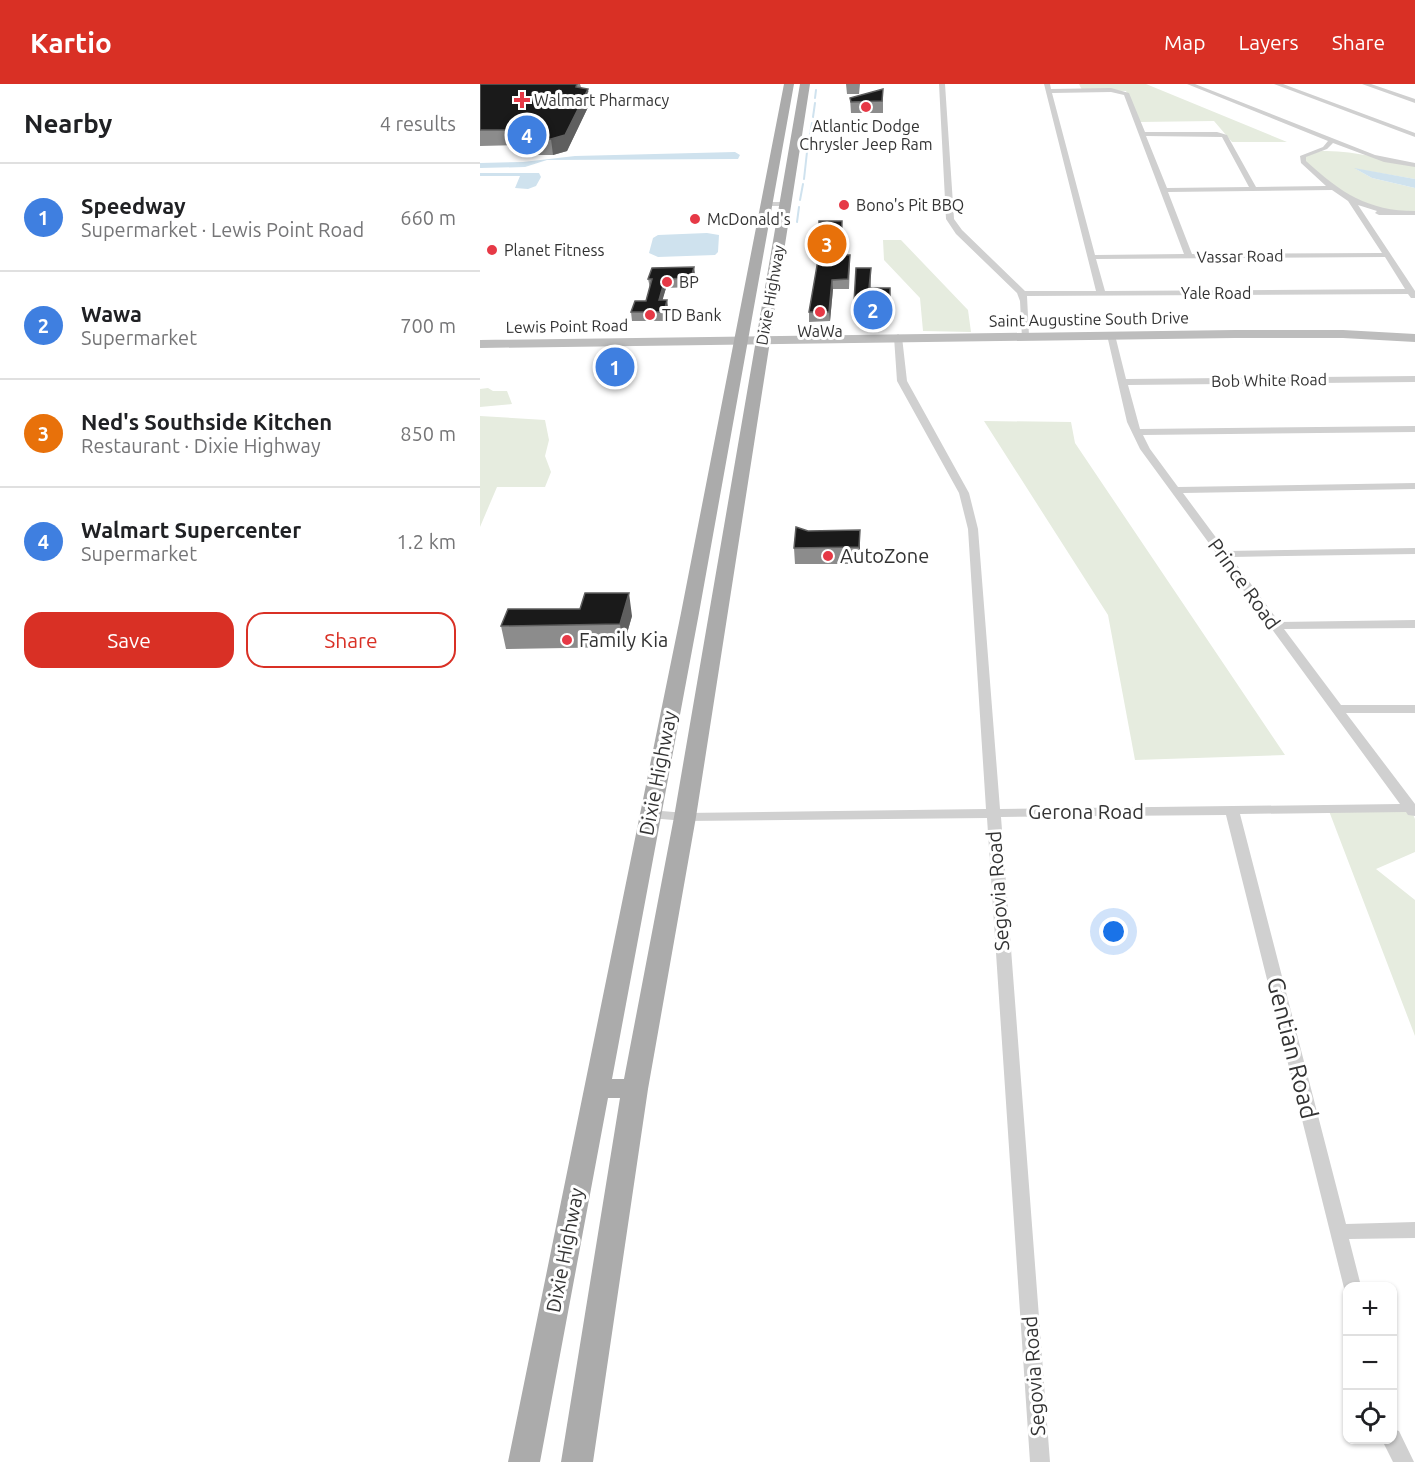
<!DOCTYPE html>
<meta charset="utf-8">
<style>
body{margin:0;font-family:Ubuntu,sans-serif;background:#f2f2f2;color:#202124}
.controls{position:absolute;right:18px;bottom:18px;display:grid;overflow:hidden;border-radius:12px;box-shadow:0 2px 4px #0004}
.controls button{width:54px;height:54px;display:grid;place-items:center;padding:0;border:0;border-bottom:2px solid #e0e0e0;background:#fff;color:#202124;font:30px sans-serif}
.you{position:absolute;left:634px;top:848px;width:21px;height:21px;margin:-15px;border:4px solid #fff;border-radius:50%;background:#1a73e8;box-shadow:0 0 0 9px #1a73e833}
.badge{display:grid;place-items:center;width:39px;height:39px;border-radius:50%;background:#d93025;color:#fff;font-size:20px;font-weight:700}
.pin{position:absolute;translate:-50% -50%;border:3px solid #fff;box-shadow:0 2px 6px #0006}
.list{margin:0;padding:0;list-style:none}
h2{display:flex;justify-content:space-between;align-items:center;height:78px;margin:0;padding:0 24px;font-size:26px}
h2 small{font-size:20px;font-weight:400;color:#757577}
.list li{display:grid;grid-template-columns:39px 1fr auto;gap:18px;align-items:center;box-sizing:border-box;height:108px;padding:0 24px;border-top:2px solid #e0e0e0}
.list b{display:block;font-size:22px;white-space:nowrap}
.list p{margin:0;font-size:20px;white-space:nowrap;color:#757577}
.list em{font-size:20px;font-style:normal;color:#757577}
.actions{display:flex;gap:12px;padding:18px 24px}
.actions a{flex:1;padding:14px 0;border:2px solid #d93025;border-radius:18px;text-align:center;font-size:21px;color:#d93025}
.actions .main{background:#d93025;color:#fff}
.icon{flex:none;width:33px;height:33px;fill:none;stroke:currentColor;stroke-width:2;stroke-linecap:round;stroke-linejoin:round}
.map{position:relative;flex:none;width:935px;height:1378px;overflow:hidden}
header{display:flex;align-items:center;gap:36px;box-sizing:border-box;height:84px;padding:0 30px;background:#d93025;color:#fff}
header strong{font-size:28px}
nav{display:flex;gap:33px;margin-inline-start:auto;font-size:21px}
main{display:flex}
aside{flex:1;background:#fff}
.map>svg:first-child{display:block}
.green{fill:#e6ecdf}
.water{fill:#cfe2ee}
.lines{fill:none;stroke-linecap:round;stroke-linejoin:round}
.stream{stroke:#cfe2ee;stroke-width:2}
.street{fill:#d0d0d0;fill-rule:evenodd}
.secondary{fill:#bdbdbd;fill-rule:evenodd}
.primary{fill:#ababab;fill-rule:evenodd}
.wall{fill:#8c8c8c}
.shaded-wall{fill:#5f5f5f}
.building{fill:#1a1a1a;stroke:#5f5f5f;stroke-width:1.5}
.poi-dot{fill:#e63946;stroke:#fff;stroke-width:2}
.labels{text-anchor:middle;stroke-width:6;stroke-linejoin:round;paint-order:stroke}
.far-poi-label{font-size:16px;fill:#333;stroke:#fff;text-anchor:start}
.far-street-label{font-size:16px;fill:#333;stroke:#fff}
.poi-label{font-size:20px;fill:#333;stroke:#fff;text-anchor:start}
.street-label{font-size:20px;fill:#333;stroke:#fff}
.near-street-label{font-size:24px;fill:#333;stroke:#fff}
</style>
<header>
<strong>Kartio</strong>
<nav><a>Map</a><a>Layers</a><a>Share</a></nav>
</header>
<main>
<aside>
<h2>Nearby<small>4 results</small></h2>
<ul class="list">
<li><span class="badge" style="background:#3f7fe0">1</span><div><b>Speedway</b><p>Supermarket · Lewis Point Road</p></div><em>660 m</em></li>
<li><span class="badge" style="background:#3f7fe0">2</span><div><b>Wawa</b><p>Supermarket</p></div><em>700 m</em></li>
<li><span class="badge" style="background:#e8710a">3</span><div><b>Ned's Southside Kitchen</b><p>Restaurant · Dixie Highway</p></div><em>850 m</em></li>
<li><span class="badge" style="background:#3f7fe0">4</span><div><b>Walmart Supercenter</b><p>Supermarket</p></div><em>1.2 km</em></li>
</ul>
<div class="actions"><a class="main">Save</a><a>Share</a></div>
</aside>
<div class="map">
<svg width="935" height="1378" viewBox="0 0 935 1378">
<rect width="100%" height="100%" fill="#fff"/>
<path class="green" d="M599,0h67l141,58h-55l-18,-21 -75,1 -13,-31 -44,-1z
M842,67c32,-1 62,9 93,13v15l-59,-10 16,9 43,10v24h-24l-35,-8 -55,-45 8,-6z
M403,156h18l67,70 3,22 -48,-1 -3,-33 -36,-38z
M8,304l5,3h14l5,13 -32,3v-18z
M0,332l65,4 4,20 -4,16 6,16 -6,15h-48l-17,40z
M504,337l87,1 4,21 210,312 -150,5 -27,-145z
M930,723l5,12v33l-39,17 39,31v136l-86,-225z"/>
<path class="water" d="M255,68l5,3 -2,4 -191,1 -22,7 -45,1v-5l43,-1 52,-6z
M874,84l61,11v9l-43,-10z
M0,89h59l2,4 -5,9 -8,3 -13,-1 5,-12h-40z
M227,149l12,2 -1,17 -3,3 -57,2 -9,-4 4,-15 5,-3z"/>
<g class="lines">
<path class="stream" d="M335,14l1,-8
M333,33l2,-14
M328,62l4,-23
M324,95l3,-27
M320,116l3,-16
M317,138l2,-15"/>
<path class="street" d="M459,0h6l9,135 8,11 63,61h71l-52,-207h6l1,5 60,-1 18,5 16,39h72l10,3 29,52 70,-1 -25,-23 -1,-7 23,-9 5,-6 -141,-57h8l180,71 40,8v4l-31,-5 -51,-19 -6,6 -21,8v4c35,32 62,50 109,50v4h-36l-4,-2 2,-2 -19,-6 57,86v7h-4l-3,-4 -381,2 2,40 -7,2 -2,-37 -3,-8 -61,-59 -10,-15zM631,8l13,3 60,159 -89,1 -43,-162zM666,52l76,1 27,50 -82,1zM852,106l16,11 34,52 -190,1 -24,-62zM905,173l20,32 -300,2 -9,-32z
M794,0h9l132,49v4z
M882,0h9l44,15v4z
M286,118h19l4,2 -4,2h-22v-4z
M631,248l4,3 11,44 289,-3v6l-287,3 12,44 275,-3v6l-272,3 7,14 28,38 237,-4v6l-232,4 43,58 189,-3v6l-184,3 48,65 136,-2v8l-131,1 57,76h74v8h-69l69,91v12l-7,-1 -2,-3 -166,2 106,410 69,-2v16l-66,1 12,47h-13v6h-3l-119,-477 -225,2 49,645h-20l-43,-644 -302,3 -35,-3 -7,-4 7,-4 35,3 301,-4 -18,-280 -9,-36 -62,-112 -3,-44 4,-3 4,3 5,44 62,112 9,36 22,280 400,-5 -260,-355 -13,-27 -20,-87z
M912,1345l7,2 15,31h-21l-11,-22h10z"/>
<path class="secondary" d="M755,246h108l72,4v8l-72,-4h-108l-755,10v-8z"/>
<path class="primary" d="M304,0h10l-95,529 -87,466h12l50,-262 126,-733h10l-114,733 -48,272 -55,373h-32l59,-364h-12l-68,364h-32l173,-849z"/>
</g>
<path class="wall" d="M0,0h100l1,3 9,16 -23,48 -14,4h-36l-2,-10 -35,1z
M366,0h14l-1,10h-12z
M403,5v24h-32l-1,-15z
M362,137v34l8,9 -1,25h-16l-3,32 -21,1v-10z
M214,183l1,9 -3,11 -26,1 -4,12h5l1,9 -3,12h-33l-1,-9 15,-11 4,-13 -2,-9z
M391,184v20l20,14 -1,15h-36v-14z
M380,463l-1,17h-64l-1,-16z
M152,532l-9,31 -117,2 -5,-23z"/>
<path class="shaded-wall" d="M108,5l2,14 -23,48 -14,4 -2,-16z
M214,183l1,9 -3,11 -1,-9z
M185,195l1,9 -6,21 -1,-9z
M352,196l1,9 -3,32 -1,-9z
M187,216l1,9 -3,12 -1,-9z
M380,446v17l-1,17v-17z
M149,509l3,23 -9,31 -3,-23z"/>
<path class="building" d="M0,0h97l-1,3 12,2 -23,46 -14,4h-36l5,-9h-40z
M403,5l-1,12 -31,1 -1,-4z
M339,137h23l-1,34h9l-2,24 -16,1 -3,32h-20l9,-52z
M214,183l-3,11 -26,1 -6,21h8l-3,12h-33l4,-11h11l6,-22h-4l4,-11z
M376,184h15l-2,20h21v15h-36z
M316,443l12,4 52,-1 -1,17 -65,1z
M105,509h44l-9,31 -119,2 7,-17h72z"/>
<g class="poi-dot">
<path d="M39 7h6v6h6v6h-6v6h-6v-6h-6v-6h6z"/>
<circle cx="386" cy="23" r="6"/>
<circle cx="364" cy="121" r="6"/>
<circle cx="215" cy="135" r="6"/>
<circle cx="12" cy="166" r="6"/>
<circle cx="187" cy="198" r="6"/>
<circle cx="340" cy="228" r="6"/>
<circle cx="170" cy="231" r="6"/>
<circle cx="348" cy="472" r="6"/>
<circle cx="87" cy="556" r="6"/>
</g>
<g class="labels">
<g class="far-poi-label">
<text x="54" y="22">Walmart Pharmacy</text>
<text x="386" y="48" text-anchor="middle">Atlantic Dodge<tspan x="386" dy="18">Chrysler Jeep Ram</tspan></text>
<text x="376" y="127">Bono's Pit BBQ</text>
<text x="227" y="141">McDonald's</text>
<text x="24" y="172">Planet Fitness</text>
<text x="199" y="204">BP</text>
<text x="182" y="237">TD Bank</text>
<text x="340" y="253" text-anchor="middle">WaWa</text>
</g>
<g class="far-street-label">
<text transform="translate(760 172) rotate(-1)" y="6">Vassar Road</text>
<text x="736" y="215">Yale Road</text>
<text transform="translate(290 211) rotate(-80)" y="6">Dixie Highway</text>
<text transform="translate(609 235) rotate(-1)" y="6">Saint Augustine South Drive</text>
<text transform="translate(87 242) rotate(-1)" y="6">Lewis Point Road</text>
<text transform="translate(789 296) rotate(-1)" y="6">Bob White Road</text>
</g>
<g class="poi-label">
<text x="360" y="479">AutoZone</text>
<text x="99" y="563">Family Kia</text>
</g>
<g class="street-label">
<text transform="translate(764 500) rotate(54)" y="7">Prince Road</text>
<text transform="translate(178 689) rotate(-79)" y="7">Dixie Highway</text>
<text x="606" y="735">Gerona Road</text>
<text transform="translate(518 807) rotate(-94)" y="7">Segovia Road</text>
<text transform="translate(85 1166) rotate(-79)" y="7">Dixie Highway</text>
<text transform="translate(554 1292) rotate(-94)" y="7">Segovia Road</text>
</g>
<g class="near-street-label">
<text transform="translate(812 964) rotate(76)" y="8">Gentian Road</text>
</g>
</g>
</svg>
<div class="controls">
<button>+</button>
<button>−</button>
<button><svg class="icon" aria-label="locate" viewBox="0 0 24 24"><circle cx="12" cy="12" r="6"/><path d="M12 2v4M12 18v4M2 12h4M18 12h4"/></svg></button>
</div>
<div class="you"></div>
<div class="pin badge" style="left:135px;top:283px;background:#3f7fe0">1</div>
<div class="pin badge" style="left:393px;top:226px;background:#3f7fe0">2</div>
<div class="pin badge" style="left:347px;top:160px;background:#e8710a">3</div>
<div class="pin badge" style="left:47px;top:51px;background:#3f7fe0">4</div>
</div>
</main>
